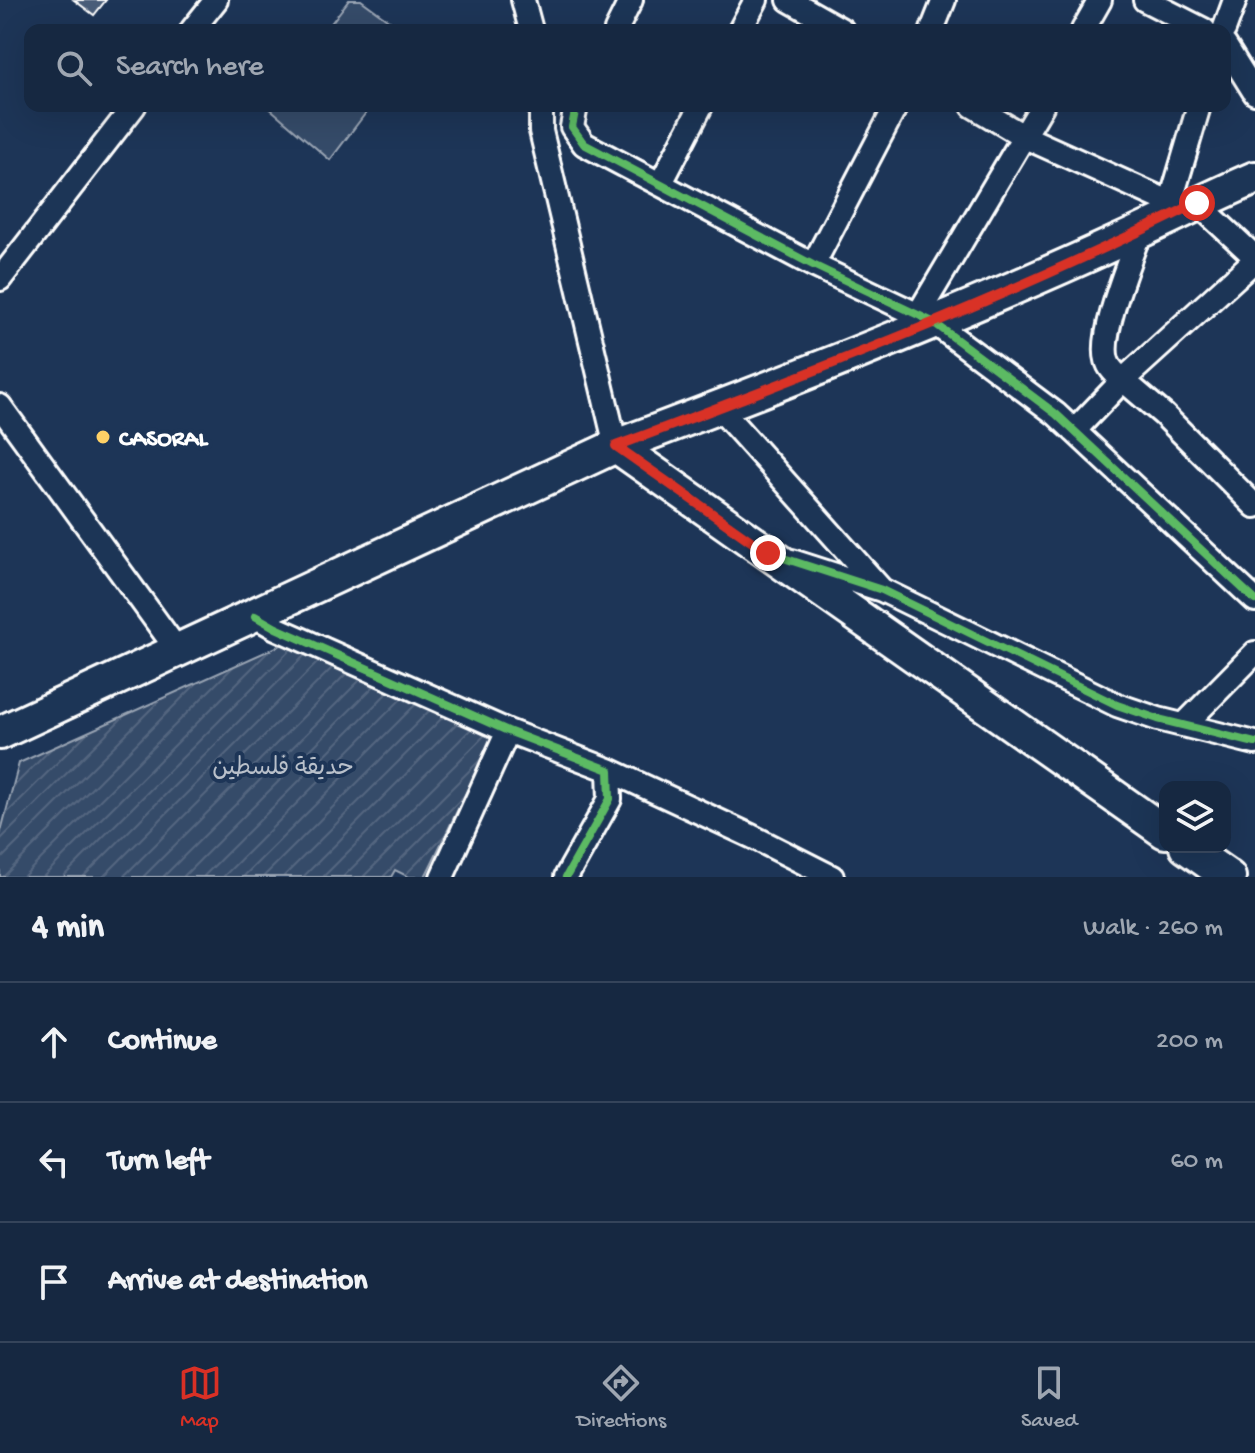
<!DOCTYPE html>
<meta charset="utf-8">
<style>
body{margin:0;font-family:"Gochi Hand","Playpen Sans Arabic",sans-serif;background:#23344c;color:#f1f3f6}
.controls{position:absolute;right:24px;bottom:24px;display:grid;overflow:hidden;border-radius:16px;box-shadow:0 8px 32px #0002}
.controls button{width:72px;height:72px;display:grid;place-items:center;padding:0;border:0;border-bottom:2px solid #35445a;background:#162841;color:#f1f3f6;font:40px sans-serif}
.stop{position:absolute;width:24px;height:24px;margin:-18px;border:6px solid #d93025;border-radius:50%;background:#fff}
.stop.end{background:#d93025;border-color:#fff;box-shadow:0 2px 8px #0008}
.list{margin:0;padding:0;list-style:none}
h2{display:flex;justify-content:space-between;align-items:center;height:104px;margin:0;padding:0 32px;font-size:34px}
h2 small{font-size:26px;font-weight:400;color:#9ea6b1}
.list li{display:grid;grid-template-columns:52px 1fr auto;gap:24px;align-items:center;box-sizing:border-box;height:120px;padding:0 32px;border-top:2px solid #35445a}
.list b{display:block;font-size:30px;white-space:nowrap}
.list em{font-size:26px;font-style:normal;color:#9ea6b1}
.icon{flex:none;width:44px;height:44px;fill:none;stroke:currentColor;stroke-width:2;stroke-linecap:round;stroke-linejoin:round}
.map{position:relative;flex:none;width:1255px;height:877px;overflow:hidden}
.search{position:absolute;background:#162841;box-shadow:0 8px 32px #0002;left:24px;right:24px;top:24px;height:88px;display:flex;align-items:center;gap:20px;box-sizing:border-box;padding:0 28px;border-radius:16px;color:#9ea6b1;font-size:30px}
.sheet{height:464px;background:#162841}
nav{display:flex;justify-content:space-around;align-items:center;box-sizing:border-box;height:112px;border-top:2px solid #35445a;background:#162841;font-size:22px;color:#9ea6b1}
nav a{display:grid;justify-items:center;gap:4px}
nav .on{color:#d93025}
.map>svg:first-child{display:block}
.garden{fill:url(#garden-furrows);stroke:#9aa5b4;stroke-width:2}
.pitch{fill:#364b69;stroke:#9aa5b4;stroke-width:2}
.building{fill:#4a5d79;stroke:#fff;stroke-width:2}
.lines{fill:none;stroke-linecap:round;stroke-linejoin:round}
.street-casing{stroke:#fff;stroke-width:28}
.secondary-casing{stroke:#fff;stroke-width:38}
.street{stroke:#1d3557;stroke-width:22}
.secondary{stroke:#1d3557;stroke-width:32}
.cycleway-casing{stroke:#1d3557;stroke-width:13}
.cycleway{stroke:#5cba63;stroke-width:8}
.route{stroke:#d93025;stroke-width:10}
.poi-dot{fill:#ffd166;stroke:#1d3557;stroke-width:3}
.labels{text-anchor:middle;stroke-width:8;stroke-linejoin:round;paint-order:stroke}
.poi-label{font-size:24px;font-weight:bold;fill:#fff;stroke:#1d3557;text-anchor:start}
.park-label{font-size:24px;fill:#b9c0ca;stroke:#1d3557}
</style>
<div class="map">
<svg width="1255" height="877" viewBox="0 0 1255 877">
<defs>
<pattern id="garden-furrows" width="10" height="10" patternUnits="userSpaceOnUse" patternTransform="scale(2)"><rect width="10" height="10" fill="#364b69"/><path d="M-1 1l2-2M0 10L10 0M9 11l2-2" fill="none" stroke="#546680"/></pattern>
</defs>
<rect width="100%" height="100%" fill="#1d3557"/>
<filter id="ink" filterUnits="userSpaceOnUse"><feTurbulence type="fractalNoise" baseFrequency=".0125" numOctaves="2"/><feDisplacementMap in="SourceGraphic" scale="16" xChannelSelector="R" yChannelSelector="G"/><feConvolveMatrix kernelMatrix="1 2 1 2 8 2 1 2 1" color-interpolation-filters="sRGB"/></filter>
<g filter="url(#ink)">
<path class="garden" d="M283,644l211,91 -69,142h-16l-14,-7 -4,7h-391v-42l19,-72z"/>
<path class="pitch" d="M349,0h12l41,30h-76z
M267,106h104l-41,54z"/>
<path class="building" d="M74,0h32l-12,15z"/>
<g class="lines">
<defs>
<path id="street" d="M523,0l8,30
M789,0l53,30
M1145,0l59,30
M192,30l24,-30
M616,30l15,-30
M740,30l16,-30
M932,30l12,-30
M1083,30l17,-30
M1224,30l11,-30
M1225,45l30,48
M541,106v25l75,315
M576,106l-4,21 12,17 229,121 120,57 123,92 199,186
M973,106l52,31 144,65
M661,183l40,-77
M1197,203l58,54
M1167,214l32,-108
M1140,231c-10,29 -41,103 -33,129 2,9 9,14 16,20l132,-120
M813,265l83,-159
M0,279l134,-173
M919,313l123,-207
M0,406l178,245
M719,408l162,181
M1074,431l49,-51 41,35 91,91
M792,561l90,29 235,115 41,14 97,24
M255,616l21,12 232,103 101,39 1,29 -44,78
M1184,725l71,-72
M609,770l142,66 81,41
M442,877l66,-146"/>
<path id="secondary" d="M616,446l549,386
M0,733l616,-287c169,-63 338,-129 501,-204 47,-21 91,-44 138,-64
M1186,847l43,30"/>
</defs>
<use href="#street" class="street-casing"/>
<use href="#secondary" class="secondary-casing"/>
<use href="#street" class="street"/>
<use href="#secondary" class="secondary"/>
<defs>
<path id="cycleway" d="M576,106l-4,21 12,17 229,121 120,57 123,92 199,186
M768,553l114,37 235,115 41,14 97,24
M255,616l21,12 232,103 101,39 1,29 -44,78"/>
</defs>
<use href="#cycleway" class="cycleway-casing"/>
<use href="#cycleway" class="cycleway"/>
</g>
</g>
<g class="lines" filter="url(#ink)">
<path class="route" d="M768,553l-152,-107c196,-73 394,-149 581,-243"/>
</g>
<circle class="poi-dot" cx="103" cy="437" r="8"/>
<g class="labels">
<g class="poi-label">
<text x="119" y="445">CASORAL</text>
</g>
<g class="park-label">
<text x="283" y="774">حديقة فلسطين</text>
</g>
</g>
</svg>
<div class="controls">
<button><svg class="icon" aria-label="layers" viewBox="0 0 24 24"><path d="M12 4l9 5-9 5-9-5zM3 14l9 5 9-5"/></svg></button>
</div>
<div class="stop" style="left:1197px;top:203px"></div>
<div class="stop end" style="left:768px;top:553px"></div>
<div class="search"><svg class="icon" aria-label="search" viewBox="0 0 24 24"><circle cx="10" cy="10" r="6"/><path d="M15 15l6 6"/></svg>Search here</div>
</div>
<section class="sheet">
<h2>4 min<small>Walk · 260 m</small></h2>
<ul class="list">
<li><svg class="icon" aria-label="ahead" viewBox="0 0 24 24"><path d="M12 20V5M6 11l6-6 6 6"/></svg><div><b>Continue</b></div><em>200 m</em></li>
<li><svg class="icon" aria-label="left" viewBox="0 0 24 24"><path d="M17 20v-9H6M10 6l-5 5 5 5"/></svg><div><b>Turn left</b></div><em>60 m</em></li>
<li><svg class="icon" aria-label="arrive" viewBox="0 0 24 24"><path d="M6 21V4h12l-3 4 3 4H6"/></svg><div><b>Arrive at destination</b></div></li>
</ul>
</section>
<nav>
<a class="on"><svg class="icon" aria-label="map" viewBox="0 0 24 24"><path d="M3 6l6-2 6 2 6-2v14l-6 2-6-2-6 2zM9 4v14M15 6v14"/></svg>Map</a>
<a><svg class="icon" aria-label="directions" viewBox="0 0 24 24"><path d="M12 3l9 9-9 9-9-9zM9 14v-3h6M13 9l2 2-2 2"/></svg>Directions</a>
<a><svg class="icon" aria-label="saved" viewBox="0 0 24 24"><path d="M7 4h10v16l-5-4-5 4z"/></svg>Saved</a>
</nav>
